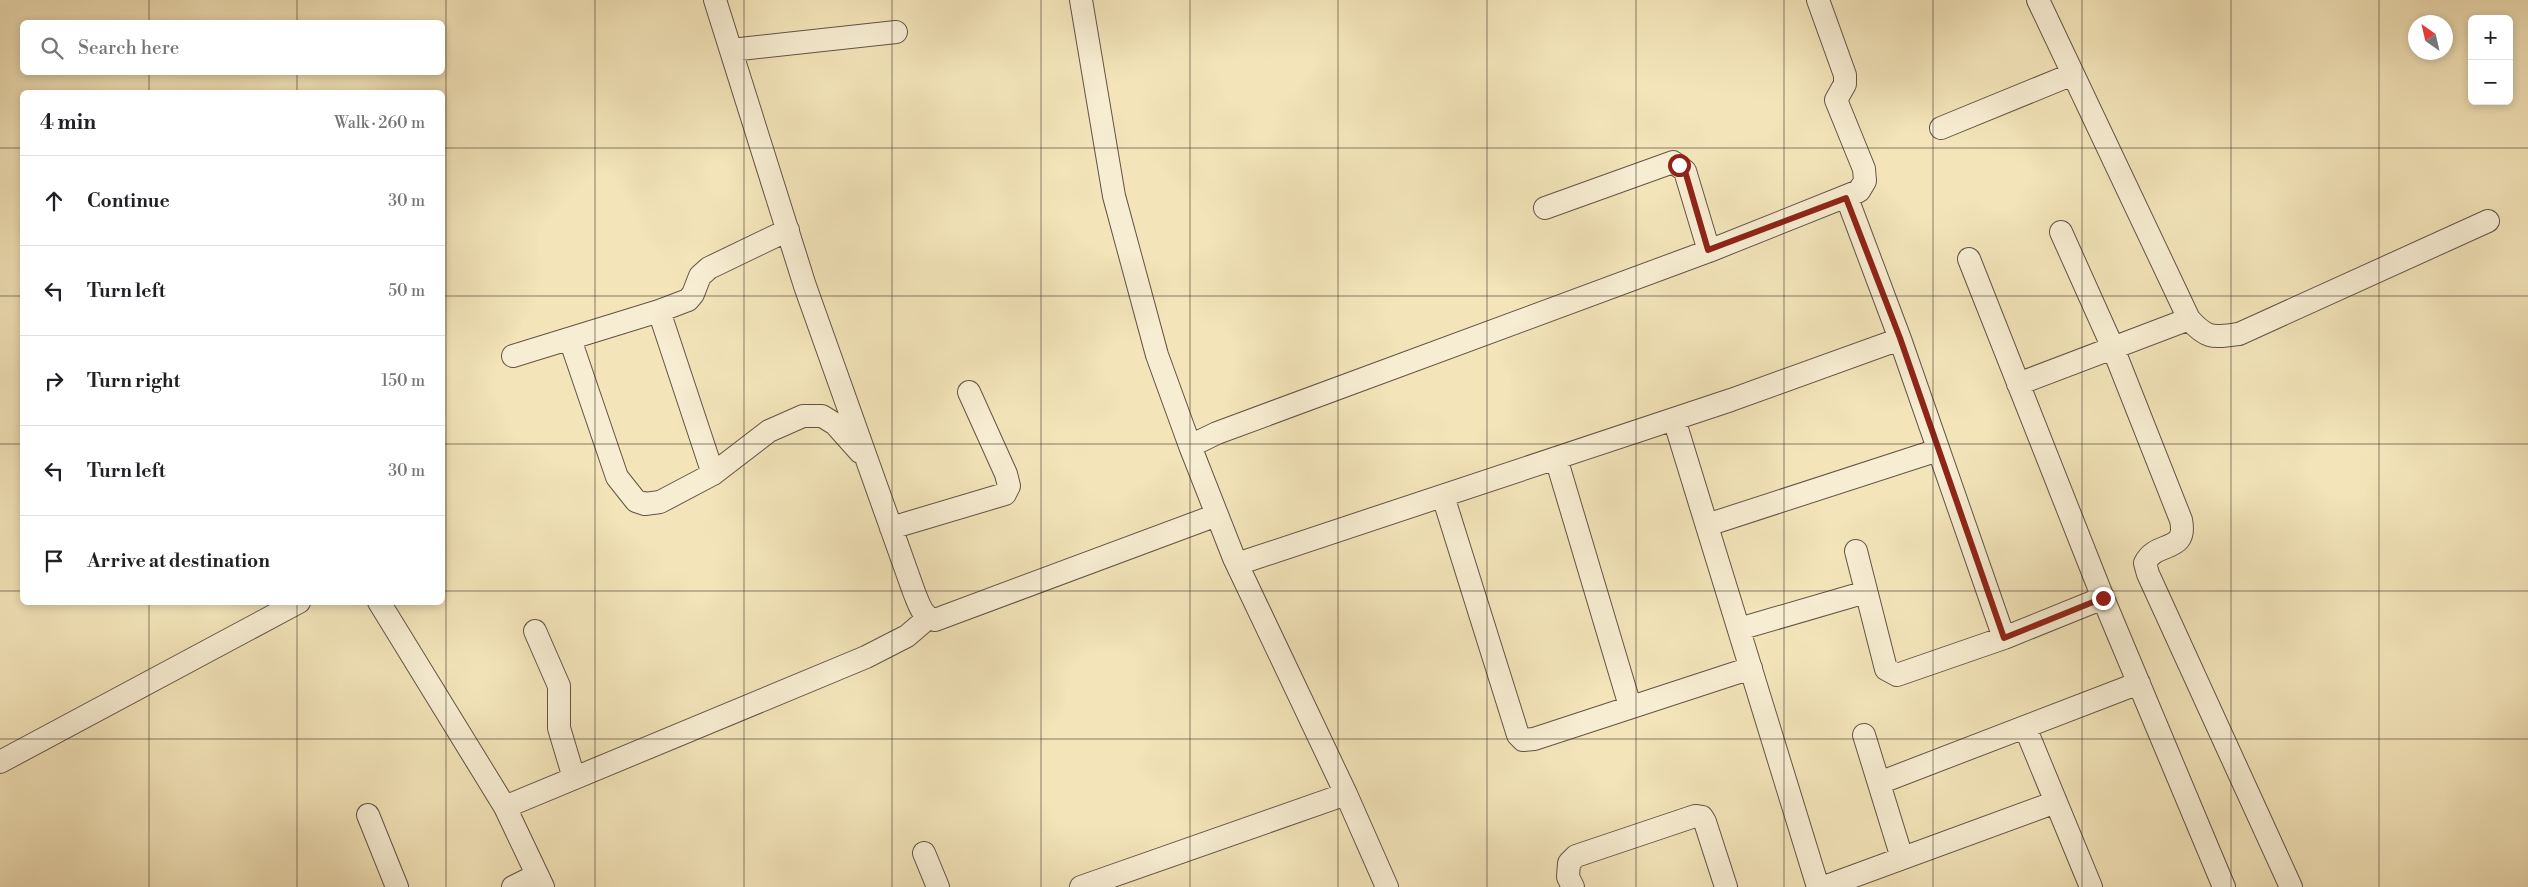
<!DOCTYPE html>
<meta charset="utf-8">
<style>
body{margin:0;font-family:"Libre Bodoni",serif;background:#f6f6f6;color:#202124}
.controls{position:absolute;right:15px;top:15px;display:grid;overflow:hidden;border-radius:8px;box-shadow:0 2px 8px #0003}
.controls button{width:45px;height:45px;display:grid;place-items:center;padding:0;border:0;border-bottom:1px solid #e0e0e0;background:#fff;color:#202124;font:25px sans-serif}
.compass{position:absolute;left:2408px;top:15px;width:45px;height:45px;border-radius:50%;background:#fff;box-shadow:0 2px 8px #0003;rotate:326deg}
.stop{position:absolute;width:15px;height:15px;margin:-11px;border:4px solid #8f2418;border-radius:50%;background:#fff}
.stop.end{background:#8f2418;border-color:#fff;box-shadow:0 1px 5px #0008}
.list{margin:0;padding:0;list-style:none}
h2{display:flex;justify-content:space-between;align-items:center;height:65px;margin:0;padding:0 20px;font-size:21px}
h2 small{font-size:16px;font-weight:400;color:#757577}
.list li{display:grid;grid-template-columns:32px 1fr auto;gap:15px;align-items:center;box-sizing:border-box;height:90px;padding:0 20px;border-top:1px solid #e0e0e0}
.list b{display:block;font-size:19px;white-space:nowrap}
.list em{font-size:16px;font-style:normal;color:#757577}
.icon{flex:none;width:28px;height:28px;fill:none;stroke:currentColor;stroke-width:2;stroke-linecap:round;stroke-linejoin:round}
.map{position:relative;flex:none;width:2528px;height:887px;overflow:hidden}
.search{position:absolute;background:#fff;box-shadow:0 2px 8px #0003;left:20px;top:20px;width:425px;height:55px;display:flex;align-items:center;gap:12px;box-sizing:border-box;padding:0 18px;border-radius:8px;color:#757577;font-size:19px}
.panel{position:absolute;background:#fff;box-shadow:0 2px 8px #0003;left:20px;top:90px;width:425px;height:515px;border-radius:8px}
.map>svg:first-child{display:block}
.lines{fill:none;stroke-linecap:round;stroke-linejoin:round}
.street-casing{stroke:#625446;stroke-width:24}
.street{stroke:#f7edd2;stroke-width:22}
.route{stroke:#8f2418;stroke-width:6}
.grid{fill:none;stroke:#32241f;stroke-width:1;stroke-opacity:0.55}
</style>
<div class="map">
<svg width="2528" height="887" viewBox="0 0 2528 887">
<rect width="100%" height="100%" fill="#f3e4b9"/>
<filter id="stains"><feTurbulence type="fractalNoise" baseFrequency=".004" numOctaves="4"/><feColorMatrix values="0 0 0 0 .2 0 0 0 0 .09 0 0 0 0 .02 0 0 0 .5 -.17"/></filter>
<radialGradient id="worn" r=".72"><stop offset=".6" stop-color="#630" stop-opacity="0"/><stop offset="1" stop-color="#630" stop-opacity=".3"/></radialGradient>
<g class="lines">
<defs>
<path id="street" d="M715,0l90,286 109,306c5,12 8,25 21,28l282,-105
M1081,0l33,196 43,159 33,91 44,112 112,236 41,93
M2038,0l151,319c19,21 24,18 50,15l249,-113
M731,50l165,-18
M1941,128l132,-54
M1847,198l53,141 104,299
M1545,208l128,-46 12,9 24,80
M2061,232l52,116 68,172c7,34 -25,20 -36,43l3,11 143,313
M1969,259l134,339 121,289
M659,311l54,163
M570,339l47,138 19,24 9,3 15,-2 53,-28 56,-43 34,-15h19l13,8 25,28
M513,356l146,-45 29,-11 5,-6 7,-18 9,-8 79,-38
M2018,384l171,-65
M1674,419l144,468
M1190,446l27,-13 492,-182 150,-60 6,-10 -1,-12 -28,-69 9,-16v-9l-27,-75
M1556,458l74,248
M1443,496l75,239 5,5 11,-1 217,-71
M1707,525l231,-75
M891,528l114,-34 4,-8 -3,-12 -37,-82
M1856,551l30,118 11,6 107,-37 99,-40
M1237,564l494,-164 169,-61
M379,602l126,205 38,80
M1739,629l127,-37
M535,631l24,55v42l15,50
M2025,727l66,160
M1864,735l38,123
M0,762l299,-160
M1879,783l260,-100
M505,807l361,-150 41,-21 21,-18
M368,815l29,72
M924,853l14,34
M513,887l24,-12
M1081,887l265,-93
M1573,887l-5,-10 1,-14 7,-7 119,-40 7,1 3,5 21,65
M1824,887l232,-85"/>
</defs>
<use href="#street" class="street-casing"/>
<use href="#street" class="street"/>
</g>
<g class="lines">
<path class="route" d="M1679,165l6,6 23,79 138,-52 54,140 104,300 99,-40"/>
</g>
<path class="grid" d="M149,0v22M297,0v22M446,0v887M595,0v887M744,0v887M892,0v887M1041,0v887M1190,0v887M1338,0v887M1487,0v887M1636,0v887M1784,0v887M1933,0v887M2082,0v887M2231,0v887M2379,0v887M149,72v20M297,72v20M0,148h22M442,148h2086M0,296h22M442,296h2086M0,444h22M442,444h2086M0,591h22M442,591h2086M149,602v285M297,602v285M0,739h2528"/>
<rect width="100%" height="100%" filter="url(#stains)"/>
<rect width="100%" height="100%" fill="url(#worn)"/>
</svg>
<div class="controls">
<button>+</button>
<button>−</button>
</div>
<svg class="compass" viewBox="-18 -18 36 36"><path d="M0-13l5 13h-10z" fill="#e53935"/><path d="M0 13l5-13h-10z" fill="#757577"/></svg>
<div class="stop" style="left:1679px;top:165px"></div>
<div class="stop end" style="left:2103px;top:598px"></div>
<div class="search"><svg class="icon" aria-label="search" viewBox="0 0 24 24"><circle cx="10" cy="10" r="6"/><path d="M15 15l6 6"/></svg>Search here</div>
<section class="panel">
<h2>4 min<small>Walk · 260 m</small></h2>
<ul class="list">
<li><svg class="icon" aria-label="ahead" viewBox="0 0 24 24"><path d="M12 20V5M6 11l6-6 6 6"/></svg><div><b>Continue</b></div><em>30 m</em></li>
<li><svg class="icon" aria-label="left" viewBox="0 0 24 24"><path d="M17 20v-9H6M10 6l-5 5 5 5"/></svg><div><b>Turn left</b></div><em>50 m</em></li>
<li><svg class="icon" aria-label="right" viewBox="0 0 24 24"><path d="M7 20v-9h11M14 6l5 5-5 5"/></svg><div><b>Turn right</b></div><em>150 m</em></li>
<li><svg class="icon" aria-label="left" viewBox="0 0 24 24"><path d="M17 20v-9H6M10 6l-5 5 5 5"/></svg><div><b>Turn left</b></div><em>30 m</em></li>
<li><svg class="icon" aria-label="arrive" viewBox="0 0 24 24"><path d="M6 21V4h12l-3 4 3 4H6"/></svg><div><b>Arrive at destination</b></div></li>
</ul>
</section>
</div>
